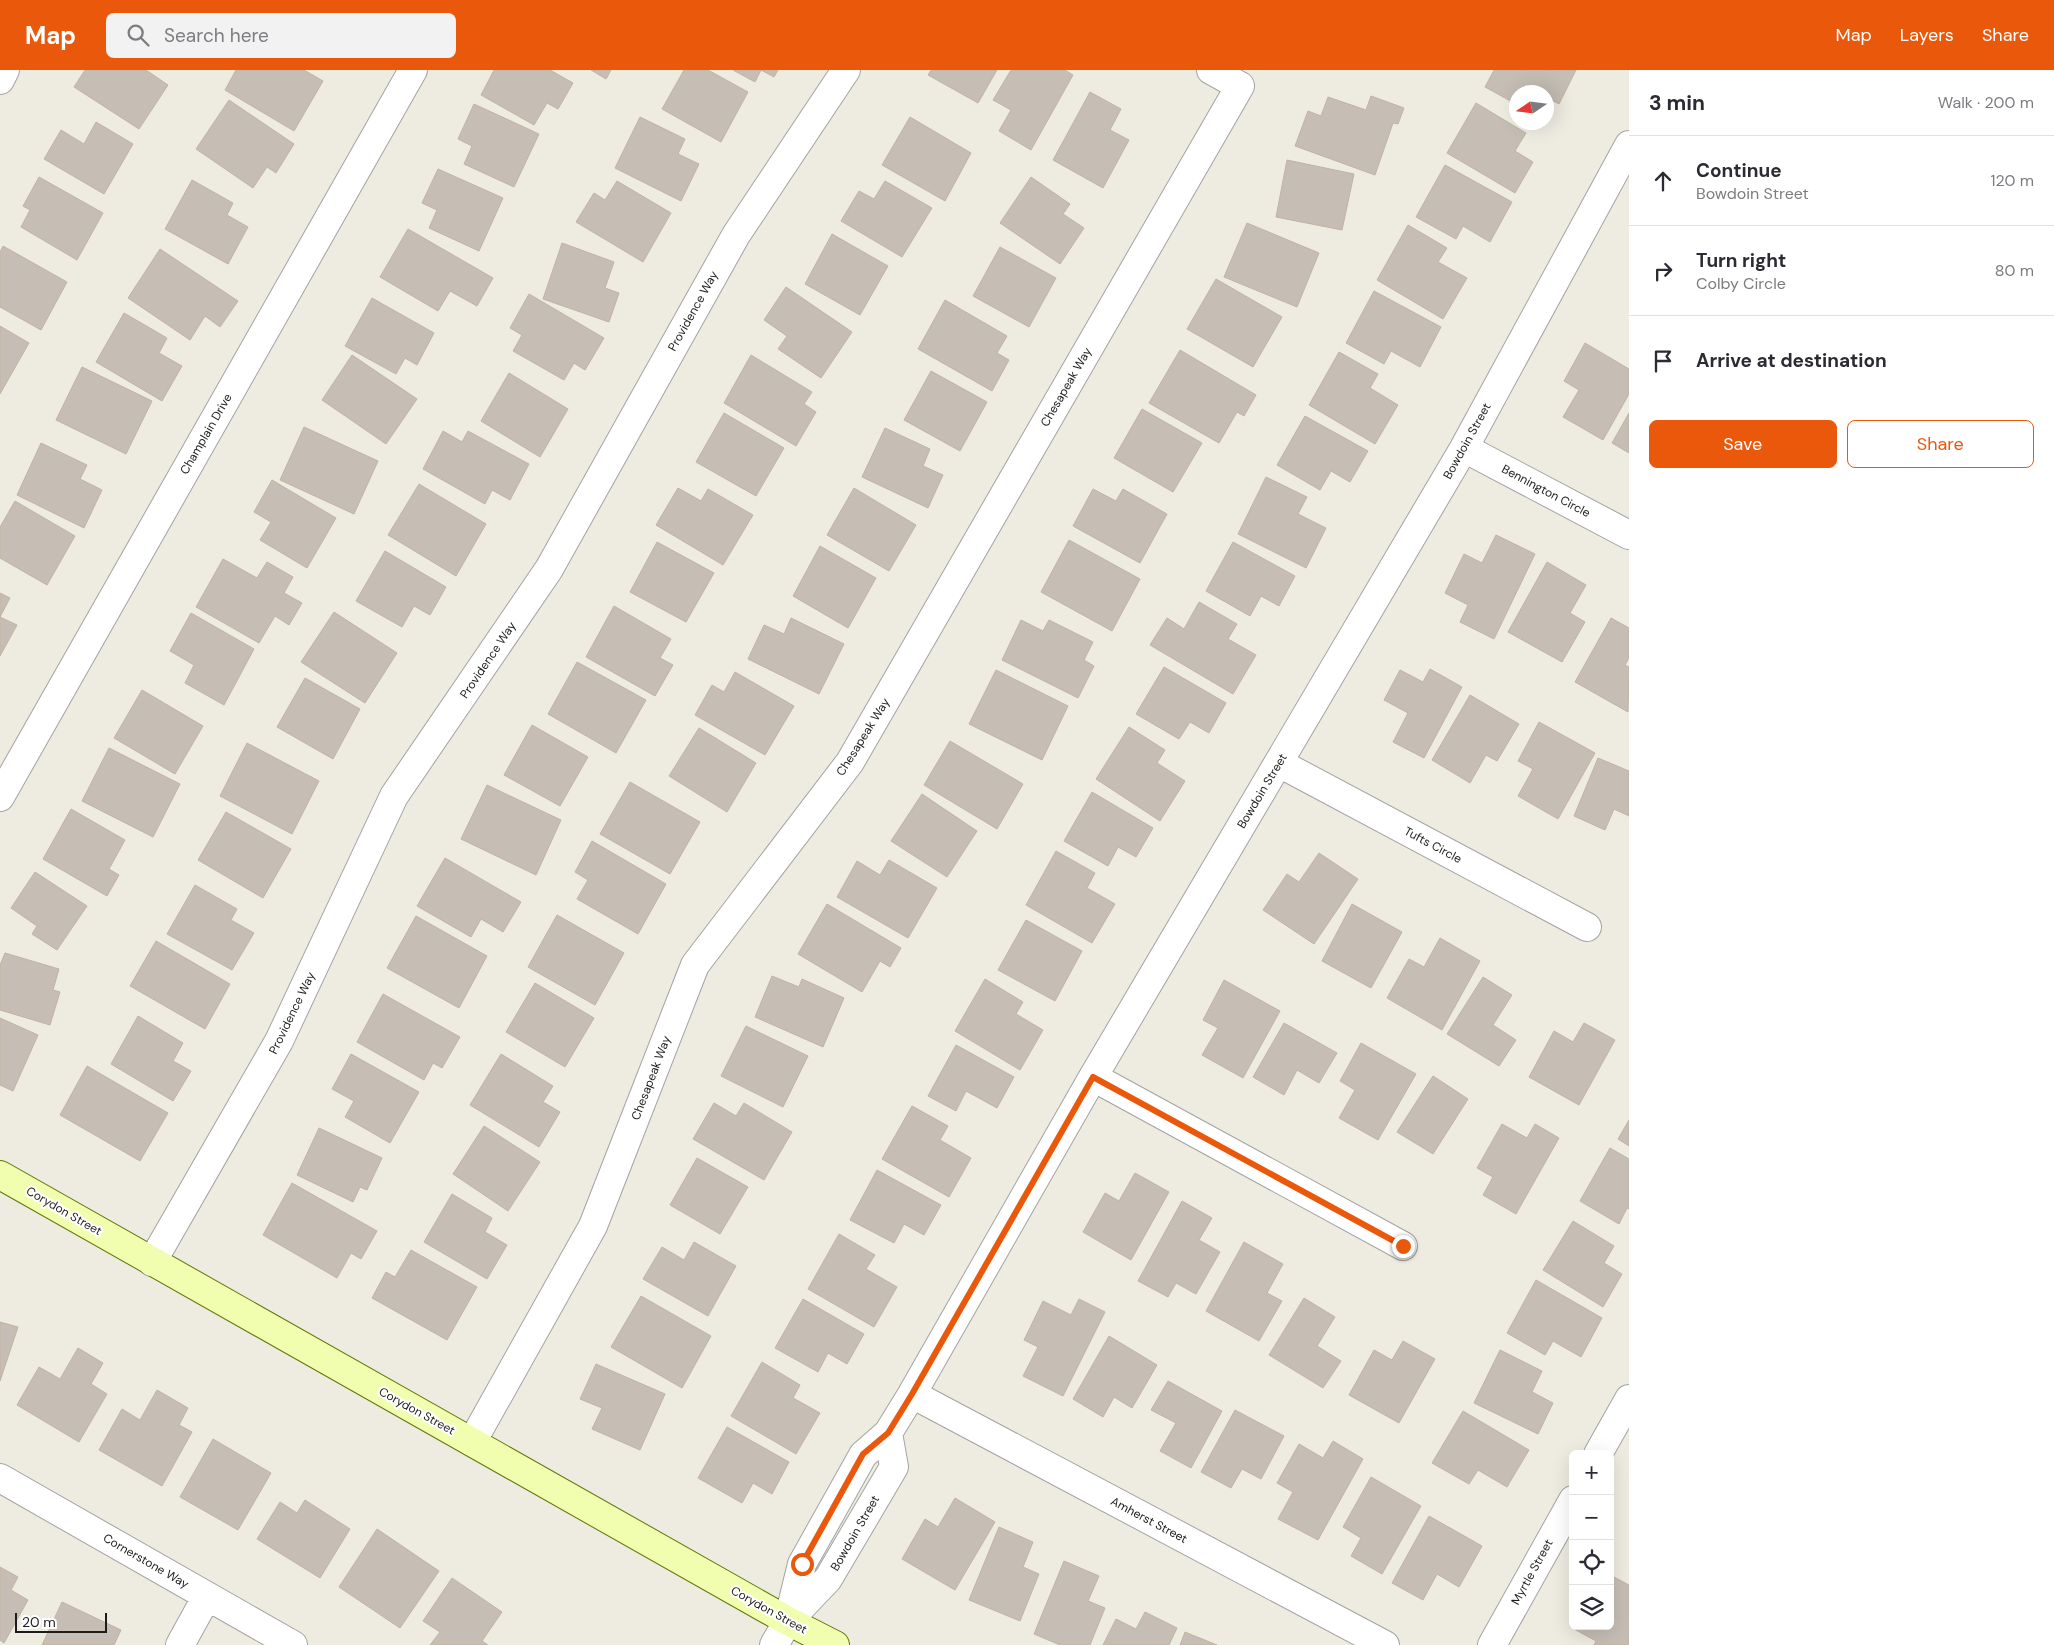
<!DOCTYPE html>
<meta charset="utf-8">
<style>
body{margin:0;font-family:"DM Sans",sans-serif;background:#f2f2f3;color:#2b2b33}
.controls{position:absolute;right:15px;bottom:15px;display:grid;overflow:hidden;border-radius:8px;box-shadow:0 5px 20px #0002}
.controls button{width:45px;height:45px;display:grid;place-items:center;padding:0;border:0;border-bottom:1px solid #e1e1e2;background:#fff;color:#2b2b33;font:25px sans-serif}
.compass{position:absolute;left:1509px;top:15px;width:45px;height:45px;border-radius:50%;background:#fff;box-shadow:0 5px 20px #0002;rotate:257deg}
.scale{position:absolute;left:15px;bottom:12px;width:92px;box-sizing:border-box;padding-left:5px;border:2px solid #1c1c1c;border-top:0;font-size:14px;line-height:18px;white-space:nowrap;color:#1c1c1c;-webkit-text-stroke:4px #fff;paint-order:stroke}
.stop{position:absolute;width:15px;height:15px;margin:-11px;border:4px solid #ea580c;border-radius:50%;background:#fff}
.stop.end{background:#ea580c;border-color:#fff;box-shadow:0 1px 5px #0008}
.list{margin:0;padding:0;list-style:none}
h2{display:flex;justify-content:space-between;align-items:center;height:65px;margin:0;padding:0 20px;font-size:21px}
h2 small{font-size:16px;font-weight:400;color:#7c7c81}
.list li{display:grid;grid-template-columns:32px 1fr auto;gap:15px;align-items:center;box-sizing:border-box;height:90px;padding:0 20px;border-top:1px solid #e1e1e2}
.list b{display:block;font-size:19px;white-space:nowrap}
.list p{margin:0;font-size:16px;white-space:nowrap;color:#7c7c81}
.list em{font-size:16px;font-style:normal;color:#7c7c81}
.actions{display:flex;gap:10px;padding:15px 20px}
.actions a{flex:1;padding:11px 0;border:1px solid #ea580c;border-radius:8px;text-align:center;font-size:18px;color:#ea580c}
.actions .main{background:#ea580c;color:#fff}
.icon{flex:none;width:28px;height:28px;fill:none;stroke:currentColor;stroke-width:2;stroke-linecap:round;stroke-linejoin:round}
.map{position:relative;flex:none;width:1629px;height:1575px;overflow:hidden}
header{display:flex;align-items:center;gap:30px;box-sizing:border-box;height:70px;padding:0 25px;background:#ea580c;color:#fff}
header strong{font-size:24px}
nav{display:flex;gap:28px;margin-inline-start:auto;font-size:18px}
.search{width:350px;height:45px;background:#f2f2f3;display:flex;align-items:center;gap:12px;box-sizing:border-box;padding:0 18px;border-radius:8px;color:#7c7c81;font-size:19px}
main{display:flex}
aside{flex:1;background:#fff}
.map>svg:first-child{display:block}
.building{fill:#c6beb4;stroke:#c1b3a2}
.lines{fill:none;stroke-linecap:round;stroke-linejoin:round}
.minor-casing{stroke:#a3a3a3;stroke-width:30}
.secondary-casing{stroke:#5c7600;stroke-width:30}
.minor{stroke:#fff;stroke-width:28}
.secondary{stroke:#f1feaf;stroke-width:28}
.route{stroke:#ea580c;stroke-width:6}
.labels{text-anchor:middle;stroke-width:4;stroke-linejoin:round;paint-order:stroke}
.street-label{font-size:12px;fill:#1c1c1c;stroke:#fff}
</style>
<header>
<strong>Map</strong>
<div class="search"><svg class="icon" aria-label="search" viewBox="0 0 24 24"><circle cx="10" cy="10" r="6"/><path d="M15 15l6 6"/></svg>Search here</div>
<nav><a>Map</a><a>Layers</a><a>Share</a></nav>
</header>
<main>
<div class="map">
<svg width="1629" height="1575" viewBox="0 0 1629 1575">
<rect width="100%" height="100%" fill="#eeebe1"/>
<path class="building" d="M85,0h61l22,15 -29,44 -65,-42z
M236,0h68l19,11 -29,50 -69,-41z
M494,0h56l23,13 -15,26 -11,-6 -13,22 -53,-30z
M591,0h20l-5,9z
M684,0h24l40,22 -27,50 -59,-33z
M733,0h45l-4,7 -13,-7 -6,12z
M931,0h66l-19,33 -50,-28z
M1011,0h54l8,5 -42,75 -32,-19 12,-21 -18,-10z
M1494,0h82l-17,34 -13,-7v-5h-30v12l-31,-17z
M1090,22l31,17 -11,21 19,10 -26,48 -50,-28z
M1371,26l33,12 -6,16 -5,-1 -18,52 -80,-29 13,-35 13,5 7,-19 38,13z
M229,30l65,44 -18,29 -9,-6 -14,21 -57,-39z
M1476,33l50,30 -11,18 18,11 -18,31 -68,-40z
M474,34l65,30 -25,53 -50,-23 8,-18 -14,-7z
M640,47l45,22 -7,15 21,10 -18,37 -66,-33z
M910,47l61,36 -26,48 -63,-36z
M96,52l37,22 -29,50 -60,-35 17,-29 23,14z
M1287,90l67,14 -12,56 -66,-13z
M1445,95l67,37 -22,40 -27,-16 -7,13 -40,-22z
M438,99l65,29 -24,53 -50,-23 8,-18 -15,-7z
M39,107l64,36 -26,47 -56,-33 9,-17 -7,-4z
M1031,107l39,27 -7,10 21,14 -24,36 -60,-41z
M192,110l41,23 -6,12 21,12 -20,37 -63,-35z
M617,111l54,32 -28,49 -67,-40 18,-29 11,7z
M885,111l47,27 -30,49 -61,-36 18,-30 15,8z
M1247,153l72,30 -22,54 -73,-30z
M1408,155l39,23 -9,14 29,16 -24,41 -66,-39z
M408,159l85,49 -16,28 -27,-15 -12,20 -58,-34z
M832,164l56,32 -28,49 -55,-31z
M562,173l52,19 -9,26 14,5 -10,29 -66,-23z
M3,176l64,36 -26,48 -41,-23v-55z
M1000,177l56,31 -27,49 -56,-31z
M160,179l78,52 -18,26 -15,-11 -15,24 -62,-42z
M1216,209l66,38 -29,50 -66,-38z
M786,217l66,45 -31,46 -43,-29 9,-13 -23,-16z
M1374,221l67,36 -21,40 -29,-16 -7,13 -38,-21z
M529,224l75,44 -19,32 -11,-7 -10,17 -51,-29 9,-16 -12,-7z
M372,228l62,35 -17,32 -12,-7 -9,16 -51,-28z
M945,230l62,36 -10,17 12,7 -17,31 -74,-42z
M124,243l43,25 -8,15 23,13 -20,35 -66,-39z
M0,256l29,17 -29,51z
M1585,273l44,26v25l-26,46 -40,-23 16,-27 -15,-9z
M1180,280l76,45 -12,21 -7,-4 -18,31 -70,-40z
M1339,282l39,22 -8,14 28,17 -23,39 -66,-39z
M352,285l65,44 -31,45 -64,-44z
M751,285l61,37 -8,12 12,8 -20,34 -72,-43z
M82,297l70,34 -26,53 -70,-34z
M931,301l56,31 -27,49 -56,-31z
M509,303l59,36 -28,48 -59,-36z
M1142,339l60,34 -29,49 -59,-34z
M724,343l60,35 -28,48 -60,-34z
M1629,343v40l-17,-10z
M1305,346l63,35 -18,31 -19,-11 -11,19 -43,-25z
M304,357l74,34 -24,53 -74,-34z
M885,358l45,21 -7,17 20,9 -15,33 -66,-31z
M443,361l19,11 6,-11 61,33 -19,36 -18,-10 -7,14 -62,-35z
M41,373l46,22 -7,14 22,11 -18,38 -67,-33z
M1266,407l41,20 -9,17 28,14 -20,40 -68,-34z
M272,410l64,38 -29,50 -47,-28 11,-18 -17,-10z
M419,414l67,40 -30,52 -68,-41z
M678,418l23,13 7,-12 45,26 -30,50 -67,-40z
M854,418l62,37 -27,46 -62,-36z
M1093,419l23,12 7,-12 44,25 -27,49 -67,-37z
M15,431l60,35 -28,49 -47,-27v-31z
M1496,465l39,19 -41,85 -34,-17 8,-17 -23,-12 19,-39 18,9z
M1069,470l71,39 -28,52 -71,-39z
M657,472l57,31 -28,49 -56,-30z
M1233,472l62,34 -16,30 -18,-10 -11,20 -44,-25z
M820,476l56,32 -28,50 -55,-32z
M385,481l61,36 -16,28 -16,-9 -12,21 -46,-26z
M223,489l34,19 10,-16 26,15 -9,16 18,10 -13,22 -14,-9 -16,27 -63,-36z
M1547,492l39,23 -16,28 15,9 -23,40 -54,-30z
M0,523l10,5 -10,19 17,8 -17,31z
M1199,532l38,22 -9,15 28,16 -23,39 -83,-49 17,-27 17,11z
M614,536l57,33 -11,19 13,7 -18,31 -69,-39z
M334,542l63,41 -32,50 -64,-41z
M191,543l63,36 -30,56 -39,-22 9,-18 -24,-14z
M791,548l53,26 -25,50 -71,-35 16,-34 20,9z
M1611,548l18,10v30l-4,7 4,2 -1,45 -53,-30z
M1021,550l22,11 6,-11 44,22 -9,18 10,6 -16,32 -76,-38z
M577,592l69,38 -30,53 -68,-39z
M1164,597l62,36 -17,30 -19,-11 -11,17 -43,-25z
M1430,599l32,18 -38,71 -31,-16 15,-29 -24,-13 16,-30 23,12z
M996,600l72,36 -26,54 -73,-36z
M735,602l59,34 -29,49 -70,-40 17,-30 12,7z
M305,608l55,31 -27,50 -56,-32z
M142,620l61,36 -28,48 -61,-36z
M1470,625l49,29 -22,37 -11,-6 -16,28 -38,-23z
M1539,652l56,31 -37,66 -40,-23 15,-27 -15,-8z
M532,655l56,32 -28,49 -56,-31z
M1129,657l36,23 -8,13 28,18 -25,40 -64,-42z
M699,658l57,35 -29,49 -58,-36z
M950,671l73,43 -26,45 -73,-44z
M247,673l72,38 -27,53 -72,-38z
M109,678l71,36 -27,53 -71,-36z
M1598,688l31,13v45l-15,-7 -9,21 -31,-14z
M630,712l70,40 -30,52 -70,-40z
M487,715l74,35 -25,55 -75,-36z
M1092,722l61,36 -17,29 -18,-10 -10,19 -44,-25z
M922,724l55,37 -30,46 -56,-36z
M71,739l54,31 -16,29 10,6 -12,21 -64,-37z
M226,742l65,37 -28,49 -65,-38z
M592,771l74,43 -28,50 -61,-35 11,-19 -13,-8z
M1056,781l39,22 -8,15 28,16 -23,39 -66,-38z
M1319,783l39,26 -44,65 -51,-34 24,-36 12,8z
M445,788l76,44 -18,30 -22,-13 -10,18 -54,-31z
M889,790l48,28 -29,50 -71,-41 20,-36 23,14z
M35,802l52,34 -30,44 -25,-16 5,-8 -26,-18z
M195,815l42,24 -6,11 23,13 -22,37 -65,-36z
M827,834l74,44 -11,19 -10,-6 -18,31 -64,-38z
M1352,834l50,28 -31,56 -49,-27z
M557,845l67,38 -29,52 -67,-38z
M416,846l71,40 -28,52 -72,-40z
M1026,850l56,31 -27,50 -57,-31z
M1440,868l40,23 -38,69 -55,-32 22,-39 15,8z
M156,871l74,43 -25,45 -75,-43z
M5,883l54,16 -6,21 7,2 -10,33 -50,-15v-45z
M772,906l27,11 3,-8 42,19 -21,49 -68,-30z
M1483,907l29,18 -19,30 23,15 -17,26 -52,-32z
M985,909l38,23 -7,12 27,16 -23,40 -65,-39z
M1224,910l56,31 -37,67 -41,-23 16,-27 -15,-8z
M535,913l59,35 -29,49 -59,-35z
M383,924l77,43 -18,31 -9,-5 -9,17 -67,-38z
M138,946l45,27 -10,18 18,10 -18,30 -62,-37z
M0,948l38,17 -25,56 -13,-6z
M1284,953l53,30 -18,30 -22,-13 -13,25 -31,-18z
M1584,953l31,17 -36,65 -50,-28 25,-46 19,11z
M746,956l62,30 -25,51 -62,-31z
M1361,973l55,31 -38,66 -39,-22 16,-28 -15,-9z
M956,975l58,32 -17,31 -31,-17 -10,20 -28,-15z
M351,984l68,38 -29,51 -45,-26 9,-16 -22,-12z
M501,984l52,32 -10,16 17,10 -21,35 -69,-42z
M87,996l81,47 -28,48 -80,-46z
M1433,1006l35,23 -35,55 -36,-22z
M714,1033l22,13 8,-13 48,29 -28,48 -71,-41z
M912,1036l36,20 -8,14 31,18 -22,39 -67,-38z
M1629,1050v26l-11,-7z
M1502,1054l25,14 8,-14 24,14 -43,76 -33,-19 10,-18 -16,-9z
M484,1056l56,36 -32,49 -55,-37z
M319,1058l63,30 -15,32 -7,-3 -7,15 -56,-27z
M1610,1078l19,11v50l-2,-1 -8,16 -39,-23z
M697,1088l51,29 -28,47 -50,-29z
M877,1100l64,35 -17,30 -20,-11 -10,19 -44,-23z
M1135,1103l34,19 -38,68 -48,-28 22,-39 14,8z
M292,1113l85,48 -16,28 -10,-6 -14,25 -74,-43z
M452,1124l40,24 -7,14 22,13 -20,34 -63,-37z
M1182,1131l30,17 -13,22 21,12 -24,42 -20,-11 -8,14 -30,-16z
M1573,1151l41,25 -10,17 18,11 -19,33 -60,-37z
M839,1164l36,21 -9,14 31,18 -23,40 -66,-38z
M694,1172l42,24 -28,50 -65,-37 19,-32 22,13z
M1244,1172l39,22 -16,29 15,8 -23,40 -53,-30z
M411,1180l66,37 -30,53 -75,-42 14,-26 9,5z
M1536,1210l66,38 -21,39 -28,-16 -8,14 -38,-22z
M641,1226l70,40 -29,52 -71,-41z
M1304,1228l31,19 -18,29 24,15 -18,27 -54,-33z
M803,1229l61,35 -17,30 -19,-11 -10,19 -43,-24z
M1079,1229l26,13 -42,84 -40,-20 15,-29 -14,-7 19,-39 28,14z
M0,1252l18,5 -18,54z
M1109,1266l48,29 -25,43 -18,-11 -11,20 -30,-18z
M1403,1271l32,18 -36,64 -50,-28 25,-45 18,10z
M78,1278l25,15 -12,21 16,10 -28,48 -62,-37 22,-38 21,12z
M1500,1280l42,21 -10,21 21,11 -15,31 -64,-31z
M762,1292l38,23 -7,13 27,15 -24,41 -65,-38z
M596,1294l69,30 -25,56 -48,-21 10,-21 -22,-9z
M1168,1311l54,30 -31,57 -31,-17 16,-28 -25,-13z
M157,1320l31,18 -9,17 13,7 -30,54 -63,-36 23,-41 18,11z
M1235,1340l49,26 -23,43 -19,-10 -11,19 -30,-16z
M1463,1341l66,39 -22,37 -29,-17 -9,14 -37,-21z
M727,1357l62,35 -17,32 -19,-11 -11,20 -44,-25z
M213,1369l58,34 -33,57 -58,-33z
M1333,1371l30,18 -45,81 -40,-21 15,-27 -16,-9 22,-39 24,14z
M1371,1407l50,29 -39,68 -31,-18 10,-18 -18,-11z
M955,1428l40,24 -40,68 -53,-31 23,-40 13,8z
M305,1430l45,29 -30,49 -63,-39 23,-37 17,11z
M1429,1446l53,30 -23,41 -22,-13 -14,26 -31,-17z
M999,1457l34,15 -10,25 16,7 -19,47 -51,-21z
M377,1459l62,42 -39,57 -61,-41z
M1064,1491l35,15 -11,25 17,7 -15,37h-30l-26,-11z
M0,1497l18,10 -7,13 17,10 -24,43 -4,-3z
M1610,1505l19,10v60h-35l2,-4 -22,-12 1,-3h35z
M452,1508l50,34 -20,29 6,4h-58l10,-13 -17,-11z
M62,1532l59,28 -7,15h-72z
M1145,1542l32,16 -8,17h-66l13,-26 20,10z
M1185,1562l32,13h-37z"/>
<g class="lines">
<defs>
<path id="minor" d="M0,10l5,-10
M1464,378l165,87
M1279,693l308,164
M0,727l413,-727
M1093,1007l310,169
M152,1192l127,-221 115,-245 155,-227 187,-334 110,-165
M912,1324l473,251
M472,1372l121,-216 102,-261 155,-203 390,-676 -29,-16
M1598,1384l31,-55
M0,1408l293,167
M788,1551l14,-57 61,-109 25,-22 24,-39 181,-317 371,-629 165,-303
M180,1575l27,-49
M774,1575l14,-24 40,-42 66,-112 -6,-34
M1492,1575l81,-145"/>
<path id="secondary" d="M0,1105l788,446 47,24"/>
</defs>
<use href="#minor" class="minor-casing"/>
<use href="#secondary" class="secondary-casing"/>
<use href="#minor" class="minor"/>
<use href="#secondary" class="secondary"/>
</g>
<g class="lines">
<path class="route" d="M802,1494l61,-110 25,-21 24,-39 181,-317 310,169"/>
</g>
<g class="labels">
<g class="street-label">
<text transform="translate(693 241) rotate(-61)" y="4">Providence Way</text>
<text transform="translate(1066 317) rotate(-60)" y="4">Chesapeak Way</text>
<text transform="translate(206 364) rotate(-60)" y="4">Champlain Drive</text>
<text transform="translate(1467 371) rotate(-61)" y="4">Bowdoin Street</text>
<text transform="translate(1546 421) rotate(28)" y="4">Bennington Circle</text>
<text transform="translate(488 590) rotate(-56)" y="4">Providence Way</text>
<text transform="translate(863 667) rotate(-58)" y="4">Chesapeak Way</text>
<text transform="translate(1262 721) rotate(-59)" y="4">Bowdoin Street</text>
<text transform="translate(1433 775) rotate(28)" y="4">Tufts Circle</text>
<text transform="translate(292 943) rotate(-64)" y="4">Providence Way</text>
<text transform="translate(651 1008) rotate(-69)" y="4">Chesapeak Way</text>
<text transform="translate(64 1141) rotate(30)" y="4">Corydon Street</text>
<text transform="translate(417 1341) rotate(29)" y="4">Corydon Street</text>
<text transform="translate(1149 1450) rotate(28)" y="4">Amherst Street</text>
<text transform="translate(855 1463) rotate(-60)" y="4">Bowdoin Street</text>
<text transform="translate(146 1491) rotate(30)" y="4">Cornerstone Way</text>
<text transform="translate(1532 1502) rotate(-61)" y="4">Myrtle Street</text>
<text transform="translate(769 1540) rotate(29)" y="4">Corydon Street</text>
</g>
</g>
</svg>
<div class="controls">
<button>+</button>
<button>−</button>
<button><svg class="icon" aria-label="locate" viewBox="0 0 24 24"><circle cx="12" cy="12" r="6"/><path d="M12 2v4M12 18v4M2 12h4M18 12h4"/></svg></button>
<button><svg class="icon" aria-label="layers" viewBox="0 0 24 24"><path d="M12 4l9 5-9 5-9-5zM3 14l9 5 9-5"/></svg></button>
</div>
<svg class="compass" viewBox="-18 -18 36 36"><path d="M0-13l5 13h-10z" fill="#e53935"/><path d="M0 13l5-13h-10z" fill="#7c7c81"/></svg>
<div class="scale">20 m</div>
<div class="stop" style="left:802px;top:1494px"></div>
<div class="stop end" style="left:1403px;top:1176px"></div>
</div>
<aside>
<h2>3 min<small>Walk · 200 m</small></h2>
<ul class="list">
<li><svg class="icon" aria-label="ahead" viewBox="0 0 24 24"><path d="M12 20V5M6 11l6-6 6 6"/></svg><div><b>Continue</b><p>Bowdoin Street</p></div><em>120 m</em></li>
<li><svg class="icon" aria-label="right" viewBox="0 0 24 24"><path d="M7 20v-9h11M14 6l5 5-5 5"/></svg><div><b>Turn right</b><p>Colby Circle</p></div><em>80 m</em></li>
<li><svg class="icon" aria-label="arrive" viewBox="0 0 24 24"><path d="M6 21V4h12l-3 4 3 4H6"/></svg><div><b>Arrive at destination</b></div></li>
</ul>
<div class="actions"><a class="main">Save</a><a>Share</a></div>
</aside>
</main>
